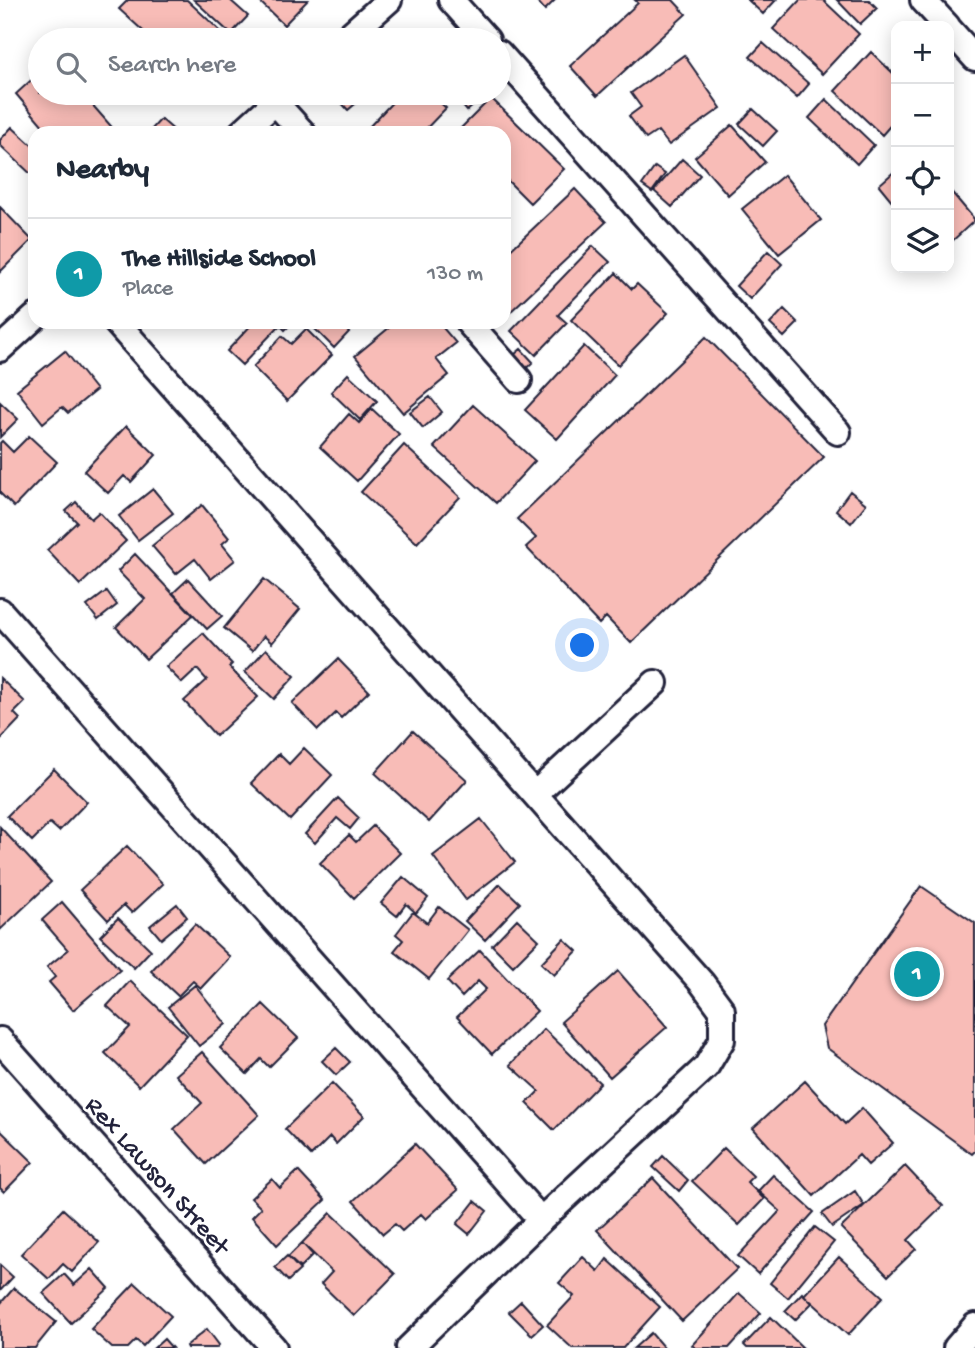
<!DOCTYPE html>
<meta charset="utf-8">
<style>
body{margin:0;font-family:"Gochi Hand",sans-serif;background:#f2f2f3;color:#1f2937}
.controls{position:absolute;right:21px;top:21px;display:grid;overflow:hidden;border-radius:14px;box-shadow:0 4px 18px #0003}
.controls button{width:63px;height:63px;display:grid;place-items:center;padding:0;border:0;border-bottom:2px solid #e0e1e3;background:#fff;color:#1f2937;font:35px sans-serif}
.you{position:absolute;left:583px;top:646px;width:24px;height:24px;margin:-18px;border:5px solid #fff;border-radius:50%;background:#1a73e8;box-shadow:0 0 0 10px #1a73e833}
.badge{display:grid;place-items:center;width:46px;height:46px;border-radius:50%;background:#d1495b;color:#fff;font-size:23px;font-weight:700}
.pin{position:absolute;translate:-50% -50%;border:4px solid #fff;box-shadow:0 2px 7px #0006}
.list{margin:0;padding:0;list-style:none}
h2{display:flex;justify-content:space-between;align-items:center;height:91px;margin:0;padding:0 28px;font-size:30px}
h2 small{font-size:23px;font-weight:400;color:#747a83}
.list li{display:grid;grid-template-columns:46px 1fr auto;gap:21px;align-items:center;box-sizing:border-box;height:112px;padding:0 28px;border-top:2px solid #e0e1e3}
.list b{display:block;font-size:26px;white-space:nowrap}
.list p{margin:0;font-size:23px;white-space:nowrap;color:#747a83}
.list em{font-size:23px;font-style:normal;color:#747a83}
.icon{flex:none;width:38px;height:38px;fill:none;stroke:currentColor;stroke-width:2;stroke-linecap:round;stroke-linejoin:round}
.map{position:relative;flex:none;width:975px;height:1348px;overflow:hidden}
.search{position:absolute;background:#fff;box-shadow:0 4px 18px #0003;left:28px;top:28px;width:483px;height:77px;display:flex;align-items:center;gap:18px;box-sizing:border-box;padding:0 24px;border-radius:38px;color:#747a83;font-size:26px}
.panel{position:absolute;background:#fff;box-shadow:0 4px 18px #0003;left:28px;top:126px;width:483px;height:203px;border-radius:21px}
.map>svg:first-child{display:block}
.building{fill:#f8bcb7;stroke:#22223b;stroke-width:2}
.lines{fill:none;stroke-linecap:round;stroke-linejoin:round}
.minor-casing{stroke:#22223b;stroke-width:30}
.minor{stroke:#fff;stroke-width:24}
.labels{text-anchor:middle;stroke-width:5;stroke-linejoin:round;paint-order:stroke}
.street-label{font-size:26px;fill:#22223b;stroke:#fff}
</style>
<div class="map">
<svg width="975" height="1348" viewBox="0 0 975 1348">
<rect width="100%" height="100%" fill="#fff"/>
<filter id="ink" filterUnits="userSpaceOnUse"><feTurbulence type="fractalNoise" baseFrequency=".0143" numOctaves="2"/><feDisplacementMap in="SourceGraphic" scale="14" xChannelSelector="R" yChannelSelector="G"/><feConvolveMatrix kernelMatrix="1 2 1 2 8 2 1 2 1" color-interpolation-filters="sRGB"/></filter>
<g filter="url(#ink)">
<path class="building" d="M128,0h59l43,40h-77l-34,-31z
M194,0h36l18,16 -17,18z
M258,0h50l-24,25z
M536,0h19l-10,10z
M635,0h38l13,14 -89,82 -27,-30 68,-63z
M748,0h28l-13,14z
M800,0h23l36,34 -37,40 -49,-45z
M837,0h32l8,8 -17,16z
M763,43l46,41 -12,14 -47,-41z
M871,52l25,24v43l-14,16 -47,-44z
M684,55l37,53 -52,37 -11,-14 -12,8 -17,-23 12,-9 -10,-14z
M40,72v21h42l35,40h-68l-33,-39z
M347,93h21l-20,17 -9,-10z
M401,93h29l16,15 -24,25h-48l-6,-5z
M452,93h36l-21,18z
M491,98l73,71 -34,34 -26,-26v-44l-47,-1z
M826,99l48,46 -17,19 -48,-46z
M753,109l24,22 -14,15 -24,-22z
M161,119l15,13 -1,1h-20l-4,-3z
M732,125l33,37 -37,33 -33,-38z
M12,127l23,21v30l-35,-33v-5z
M682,159l18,16 -28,32 -18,-16z
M655,167l10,7 -13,18 -10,-7z
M896,170v36l-17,-21z
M784,175l37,45 -42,34 -37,-45z
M575,189l31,33 -97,91 -5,-6v-51z
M949,189l26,31 -26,24z
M0,207l32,33 -32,32z
M593,246l17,16 -52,53 9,8 -31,32 -25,-24z
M768,251l14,13 -32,35 -14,-13z
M616,273l16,16 5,-5 31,29 -50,52 -47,-45z
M784,309l14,14 -14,14 -14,-13z
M254,322h39l-8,8 -5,-5 -38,40 -15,-14z
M316,322h23l10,10 -15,16 -22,-22z
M396,322h42l18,21 -20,16 13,16 -46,38 -48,-57z
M306,329l26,26 -45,46 -34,-34 29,-31 9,8z
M706,337l118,120 -193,186 -25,-26 -7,7 -73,-77 10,-9 -19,-19z
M584,346l31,29 -58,64 -32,-29z
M521,349l12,13 -13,12 -12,-14z
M65,351l31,39 -28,23 -6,-6 -19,16 -26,-33z
M348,374l29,27 -17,19 -29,-28z
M430,397l12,15 -19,16 -13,-16z
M0,402l18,17 -18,18z
M473,405l62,56 -39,42 -62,-56z
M372,409l27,25 -42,47 -37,-34 29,-33 10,9z
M126,426l30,29 -25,27 -7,-6 -16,17 -24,-22z
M29,436l28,26 -43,45 -14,-14v-50l2,-2 11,11z
M404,445l56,52 -43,46 -56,-51z
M153,489l20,24 -35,27 -19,-24z
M850,491l16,13 -15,19 -15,-13z
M76,502l15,17 8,-7 27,29 -46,44 -33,-35 30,-28 -11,-11z
M202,505l27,33 -7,6 13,16 -24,19 -16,-20 -19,15 -24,-28z
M135,554l58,61 -47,44 -30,-32 29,-28 -27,-28z
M188,579l34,37 -15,13 -34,-36z
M264,579l36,30 -28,34 -8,-7 -12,15 -28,-23z
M107,591l10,14 -19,15 -11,-14z
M203,633l29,31 -3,3 29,30 -42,39 -32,-35 23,-21 -10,-11 -15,14 -16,-16z
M266,649l29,27 -21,23 -29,-27z
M338,659l31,32 -28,27 -5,-5 -18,17 -26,-27z
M0,678l25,24 -11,11 6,6 -20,21z
M413,731l54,49 -38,42 -54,-49z
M304,748l28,27 -42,45 -39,-37 28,-29 10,10z
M54,769l33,33 -28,29 -9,-8 -18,18 -25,-25z
M338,798l21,20 -9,11 -13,-11 -22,25 -10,-9z
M481,819l34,43 -49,38 -33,-44z
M373,826l27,27 -46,45 -34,-35 29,-28 7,7z
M0,827l51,55 -51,48z
M127,846l36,38 -31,29 -8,-8 -16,15 -28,-30z
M403,877l25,21 -12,15 -10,-9 -9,12 -16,-13z
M500,884l20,19 -35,37 -20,-19z
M921,886l54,37v228l-3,3 -145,-106 -5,-22z
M62,902l58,68 -47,40 -24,-28 6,-5 -8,-10 21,-17 -26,-30z
M177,904l10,13 -26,22 -11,-13z
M439,907l29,23 -39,49 -35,-28 9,-11 -7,-6 17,-22 14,11z
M118,918l33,32 -17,18 -34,-32z
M517,919l22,21 -26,26 -21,-21z
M195,924l35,33 -29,31 -8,-7 -15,15 -27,-25z
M564,939l13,12 -23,24 -13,-12z
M480,950l57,61 -45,43 -35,-37 29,-28 -8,-8 -16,16 -15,-16z
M618,971l49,56 -57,50 -49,-55z
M130,981l57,54 -48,51 -34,-33 25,-26 -23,-21z
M195,985l31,39 -27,22 -31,-39z
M263,1004l35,34 -29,29 -8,-8 -14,15 -27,-26z
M544,1029l56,54 -46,47 -27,-27 12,-12 -29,-26z
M336,1048l14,14 -14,13 -14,-14z
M202,1052l57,63 -53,49 -32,-35 28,-26 -26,-28z
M805,1081l40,43 17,-16 31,35 -25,22 -9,-10 -45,41 -61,-68z
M332,1083l32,33 -28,28 -6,-7 -19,19 -26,-27z
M0,1130l33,32 -29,30 -4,-4z
M415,1144l43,46 -32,29 -5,-5 -19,17 -7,-7 -12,10 -30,-33z
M724,1148l29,28 -6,6 17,17 -25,26 -47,-44z
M663,1156l25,24 -9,11 -26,-24z
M905,1166l38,40 -35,34 8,9 -28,27 -47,-48z
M298,1171l27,29 -48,45 -25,-28 9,-9 -10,-10 21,-19 8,9z
M773,1175l41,37 -56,62 -20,-18 42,-45 -22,-20z
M653,1178l84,91 -55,52 -85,-91z
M855,1191l9,14 -32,22 -10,-13z
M475,1201l12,10 -18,23 -12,-10z
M63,1209l36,33 -27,30 -9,-8 -14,15 -28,-25z
M331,1213l64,61 -41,42 -33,-32 11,-12 -30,-29z
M815,1227l19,15 -46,56 -18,-15z
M302,1243l11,12 -13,13 -12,-11z
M287,1256l13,14 -12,11 -13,-14z
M583,1257l15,14 9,-12 53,48 -37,41h-51l-25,-23 27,-29 -15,-13z
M839,1257l44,40 -35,38 -44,-40z
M0,1265l13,12 -13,14z
M92,1269l17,19 -38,35 -28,-30 21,-19 10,11z
M135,1283l36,33 -28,30 -7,-6 -8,8h-16l-21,-19z
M14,1288l42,34 -21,26h-35v-44z
M739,1293l22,20 -32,35h-34l-3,-3z
M802,1293l10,10 -17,17 -10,-9z
M521,1301l22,24 -11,10 -23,-23z
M771,1317l32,31h-56l-3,-3z
M207,1329l12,16 -3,3h-29l-1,-2z
M651,1333l13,15h-30z
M164,1339l8,9h-18z"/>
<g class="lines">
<defs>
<path id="minor" d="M451,0l36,40
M923,0l24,26
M949,29l26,29
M344,40l45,-40
M499,53l339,379
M275,102l28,31
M241,133l44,-40
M116,322l586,661 20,27v30l-16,27 -165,153 -132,128
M468,322l51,58
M0,349l35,-32
M0,611l541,609
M535,794l120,-111
M0,1040l274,308
M956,1348l19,-22"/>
</defs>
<use href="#minor" class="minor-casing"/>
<use href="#minor" class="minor"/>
</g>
</g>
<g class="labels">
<g class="street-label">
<text transform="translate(159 1174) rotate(48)" y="9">Rex Lawson Street</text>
</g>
</g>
</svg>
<div class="controls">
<button>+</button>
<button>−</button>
<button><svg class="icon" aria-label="locate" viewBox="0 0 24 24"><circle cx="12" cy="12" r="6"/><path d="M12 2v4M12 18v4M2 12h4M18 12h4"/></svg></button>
<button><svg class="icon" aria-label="layers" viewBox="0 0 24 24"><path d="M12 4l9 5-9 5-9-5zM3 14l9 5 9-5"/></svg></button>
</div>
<div class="you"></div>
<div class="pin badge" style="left:917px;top:974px;background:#0f9aa8">1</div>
<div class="search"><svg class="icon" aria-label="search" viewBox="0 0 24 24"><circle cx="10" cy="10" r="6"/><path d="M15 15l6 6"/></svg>Search here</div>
<section class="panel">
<h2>Nearby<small></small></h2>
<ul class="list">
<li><span class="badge" style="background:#0f9aa8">1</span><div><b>The Hillside School</b><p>Place</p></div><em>130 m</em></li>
</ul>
</section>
</div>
